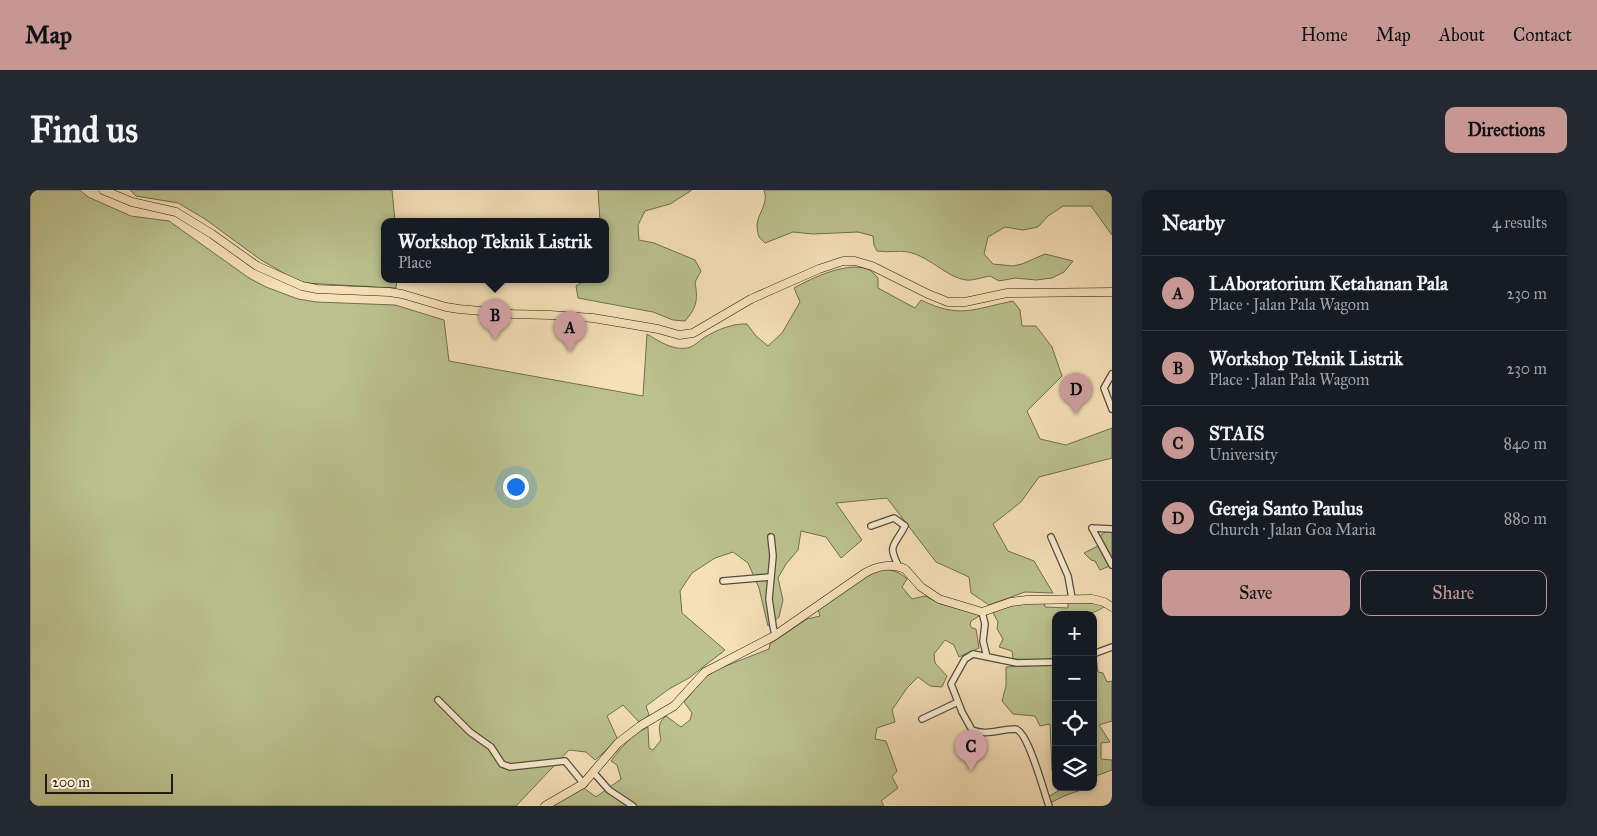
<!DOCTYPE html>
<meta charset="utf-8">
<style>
body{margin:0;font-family:"IM FELL Great Primer",serif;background:#242831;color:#f1f3f6}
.controls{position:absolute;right:15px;bottom:15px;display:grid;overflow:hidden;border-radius:10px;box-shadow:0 2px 8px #0003}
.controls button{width:45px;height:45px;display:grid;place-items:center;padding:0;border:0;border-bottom:1px solid #363941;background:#171b24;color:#f1f3f6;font:25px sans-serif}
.scale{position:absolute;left:15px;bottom:12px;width:128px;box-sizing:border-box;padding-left:5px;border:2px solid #241a10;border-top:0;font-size:14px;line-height:18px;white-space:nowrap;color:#241a10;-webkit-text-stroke:4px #f8ebd1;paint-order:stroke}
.you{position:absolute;left:485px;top:296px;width:18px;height:18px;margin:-12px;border:4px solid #fff;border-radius:50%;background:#1a73e8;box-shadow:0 0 0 8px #1a73e833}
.badge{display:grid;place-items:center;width:32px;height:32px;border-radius:50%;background:#c59692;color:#111;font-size:16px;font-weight:700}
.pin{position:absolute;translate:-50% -41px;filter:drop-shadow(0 1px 2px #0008)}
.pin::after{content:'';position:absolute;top:26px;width:18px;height:15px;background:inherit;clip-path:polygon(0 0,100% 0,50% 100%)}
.popup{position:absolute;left:351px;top:28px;width:228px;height:65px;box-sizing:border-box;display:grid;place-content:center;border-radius:10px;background:#171b24;filter:drop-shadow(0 1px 4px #0005);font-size:16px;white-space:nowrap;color:#9ea1a6}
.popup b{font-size:19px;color:#f1f3f6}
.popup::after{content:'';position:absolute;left:50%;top:100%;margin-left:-10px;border:10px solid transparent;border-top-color:#171b24}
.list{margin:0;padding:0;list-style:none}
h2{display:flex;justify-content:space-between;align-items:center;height:65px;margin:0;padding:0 20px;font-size:21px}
h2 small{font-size:16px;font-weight:400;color:#9ea1a6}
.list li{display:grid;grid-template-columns:32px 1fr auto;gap:15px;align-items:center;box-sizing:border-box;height:75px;padding:0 20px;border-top:1px solid #363941}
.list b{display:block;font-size:19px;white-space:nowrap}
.list p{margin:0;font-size:16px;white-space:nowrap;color:#9ea1a6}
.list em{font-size:16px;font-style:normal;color:#9ea1a6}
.actions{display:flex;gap:10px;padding:15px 20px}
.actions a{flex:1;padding:11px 0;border:1px solid #c59692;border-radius:10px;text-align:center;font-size:18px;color:#c59692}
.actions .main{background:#c59692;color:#111}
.icon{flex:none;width:28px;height:28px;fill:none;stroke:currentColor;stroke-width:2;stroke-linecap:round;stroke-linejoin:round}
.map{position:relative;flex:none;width:1082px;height:616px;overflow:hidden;border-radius:10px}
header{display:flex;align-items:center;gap:30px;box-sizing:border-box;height:70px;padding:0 25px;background:#c59692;color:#111}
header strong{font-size:24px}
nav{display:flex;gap:28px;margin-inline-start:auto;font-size:18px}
.intro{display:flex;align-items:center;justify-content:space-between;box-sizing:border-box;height:120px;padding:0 30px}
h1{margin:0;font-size:35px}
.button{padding:12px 22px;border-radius:10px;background:#c59692;color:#111;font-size:18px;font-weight:700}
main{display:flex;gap:30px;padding:0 30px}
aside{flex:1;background:#171b24;border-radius:10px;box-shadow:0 2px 8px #0003}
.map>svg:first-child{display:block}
.green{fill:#bbc28f;stroke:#706e50}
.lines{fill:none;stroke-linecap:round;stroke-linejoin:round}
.minor-casing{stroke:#584c3a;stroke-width:8}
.major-casing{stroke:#241a10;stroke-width:9}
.minor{stroke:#f8ebd1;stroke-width:5.5}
.major{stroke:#f5e0b8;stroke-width:8}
</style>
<header>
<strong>Map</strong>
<nav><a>Home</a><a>Map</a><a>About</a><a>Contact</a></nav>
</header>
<div class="intro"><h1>Find us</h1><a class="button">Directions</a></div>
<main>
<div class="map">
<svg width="1082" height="616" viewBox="0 0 1082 616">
<rect width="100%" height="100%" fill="#f5e0b8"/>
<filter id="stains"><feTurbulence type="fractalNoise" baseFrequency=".004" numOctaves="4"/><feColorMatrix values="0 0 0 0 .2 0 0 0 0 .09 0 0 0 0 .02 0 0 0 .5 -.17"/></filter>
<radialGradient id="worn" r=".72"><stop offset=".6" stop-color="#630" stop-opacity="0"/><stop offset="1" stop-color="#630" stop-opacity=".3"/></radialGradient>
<path class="green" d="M0,0h50l8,7 43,19 38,5 80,57 17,9 32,12 18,3 79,3 49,15 5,41 194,35 4,-62c10,6 19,12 30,14 16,2 17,-4 28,-11 12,-7 28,-14 42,-13l9,12 12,10 14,-13 18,-31 -6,-14c18,-10 55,-28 76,-18 3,2 6,6 8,8v10l37,20 6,-8c39,19 52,9 92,1l7,9 2,16h14l16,21 10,29 -35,35 13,28 26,6 46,-17v30l-73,19 -18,25 -28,22 15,27 26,10 19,32 -28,-1 -36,13 -18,-12 -2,-16 -33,-15 -49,-64 -51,5 26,37 -21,18 -15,-21 -25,-6 -3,19 -12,14 -8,14 5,22 -4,17 -11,9 -9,-38 -11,-25 -15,-11 -18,6 -23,15 -12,18 2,22 43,37 -36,28 -20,11 -23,17 3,9 -9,8 -17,-18 -16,11 11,24 -23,20 -9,-8 -17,-2 -53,56h-486z
M100,0h262l3,31h-10v58h12l-1,9 -91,-5 -18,-8 -26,-15 -56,-41 -27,-16 -42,-7z
M568,0h94l-22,14 -25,7 -7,14 1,15 15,3 41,17 6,11 -6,11c3,18 2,25 -10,39l-12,-1 -20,-8 -75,-14 -2,-12 11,-7h18v-58h-5z
M734,0h348v45l-21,-29h-28l-15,10 -10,11 -15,3 -18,-3 -17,10 -4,17 9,10 20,2 9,-2 23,-10 28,7 -9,11 -12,6 -16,2 -21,-2 -16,3 -9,-5c-6,1 -12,3 -19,4 -20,2 -41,-24 -63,-28 -10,-2 -19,1 -31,-1l-3,-6 -1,-9 -15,-4 -45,2 -20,-2 -28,11 -6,-6c-1,-3 -2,-8 -2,-12 1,-12 12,-22 7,-35z
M1082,338v37l-12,5 -5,-9 -4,-1 -7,-7 16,-8 1,-10z
M853,379c9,1 17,3 24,10l-5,8 10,12 13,-3 16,8 40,11 -10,6 -1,4 2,3 4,1 3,19 -20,9 -5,-12 -9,-5 -11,14 1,9 12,13 -5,11 -12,-1 -12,-9 -11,11 -15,22 3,12 -18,6 -2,11 11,2 11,30 -5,6 6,11 -17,13 3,5h-332l32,-18 12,9 25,-18 -4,-14 -6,-4c10,-14 21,-26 37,-34l1,21 4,2 8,-10c-2,-11 -4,-17 5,-24l15,11 9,-7 2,-7 -8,-11 21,-25 13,-8 51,-20 1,-5 37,-25 13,-3 -2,-7 49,-33z
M1014,411l1,6 23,1v-6l29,1 8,3c-16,12 -30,9 -49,9v43l-16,2 -27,-1 -1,-8 -13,-4 4,-8 -6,-10 1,-7 -6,-11 28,-8z
M1066,466l2,16 5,1 4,9 5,-1v40l-13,4 11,17 -9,1v16l11,1v10l-19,7v-120z
M1026,474v119l-4,-13 -2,-46 -10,2 -5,-10 -22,-2 -11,-13 4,-15v-19z
M1027,597h32l-25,9 -12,6 -4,-5 10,-6z"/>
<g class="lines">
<defs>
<path id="minor" d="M1082,184l-8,14 8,21
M841,336l23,-8 11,8c-11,21 -18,18 -6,41
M1062,338l20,37
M1062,338l20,1
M741,347l2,19 -4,43 4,27 2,9
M1021,347l17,39 4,22
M693,391l47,-4
M952,422l3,12 -2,17 4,16
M1063,464l19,-7
M408,510l32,32 21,15 11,17 8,3 55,-6 19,23
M892,529l36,-17
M564,583l15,17 24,16
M1019,616c-5,-13 -21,-76 -34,-77 -15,0 -28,7 -43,1l-10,-18 -11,-28 14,-25 8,-5 44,9 39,-1"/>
<path id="major" d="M73,0l29,12 44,10 36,22 45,32 45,20 15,3 72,3 13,2 44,13 13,2 54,5 37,1 43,3 65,11 21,6 14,-2 58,-34 68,-30 24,-8h12l17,5 56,28 20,8h17l42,-9 105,-1
M515,616l38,-22 35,-41 22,-17 34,-20 31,-34 69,-36 91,-63c12,-7 27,-10 40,-4l16,18 18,12 43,13 29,-10 16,-2 65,-1 12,3 8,5"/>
</defs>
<use href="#minor" class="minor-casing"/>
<use href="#major" class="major-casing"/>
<use href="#minor" class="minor"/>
<use href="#major" class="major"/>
</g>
<rect width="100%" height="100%" filter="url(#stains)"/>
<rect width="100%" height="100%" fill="url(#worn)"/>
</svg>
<div class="controls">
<button>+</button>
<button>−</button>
<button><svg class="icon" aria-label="locate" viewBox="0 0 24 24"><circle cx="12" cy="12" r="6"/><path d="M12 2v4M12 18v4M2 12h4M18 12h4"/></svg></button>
<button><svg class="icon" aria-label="layers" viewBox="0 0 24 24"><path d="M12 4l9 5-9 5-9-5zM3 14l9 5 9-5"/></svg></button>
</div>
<div class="scale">200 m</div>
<div class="you"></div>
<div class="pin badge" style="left:540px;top:162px">A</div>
<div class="pin badge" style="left:465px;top:150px">B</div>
<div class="popup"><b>Workshop Teknik Listrik</b>Place</div>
<div class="pin badge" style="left:941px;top:581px">C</div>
<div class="pin badge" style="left:1046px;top:224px">D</div>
</div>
<aside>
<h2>Nearby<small>4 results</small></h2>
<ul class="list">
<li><span class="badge">A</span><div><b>LAboratorium Ketahanan Pala</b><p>Place · Jalan Pala Wagom</p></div><em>230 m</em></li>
<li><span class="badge">B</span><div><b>Workshop Teknik Listrik</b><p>Place · Jalan Pala Wagom</p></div><em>230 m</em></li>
<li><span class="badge">C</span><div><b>STAIS</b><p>University</p></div><em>840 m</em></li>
<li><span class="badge">D</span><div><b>Gereja Santo Paulus</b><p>Church · Jalan Goa Maria</p></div><em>880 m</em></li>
</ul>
<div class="actions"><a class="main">Save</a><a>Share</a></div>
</aside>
</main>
